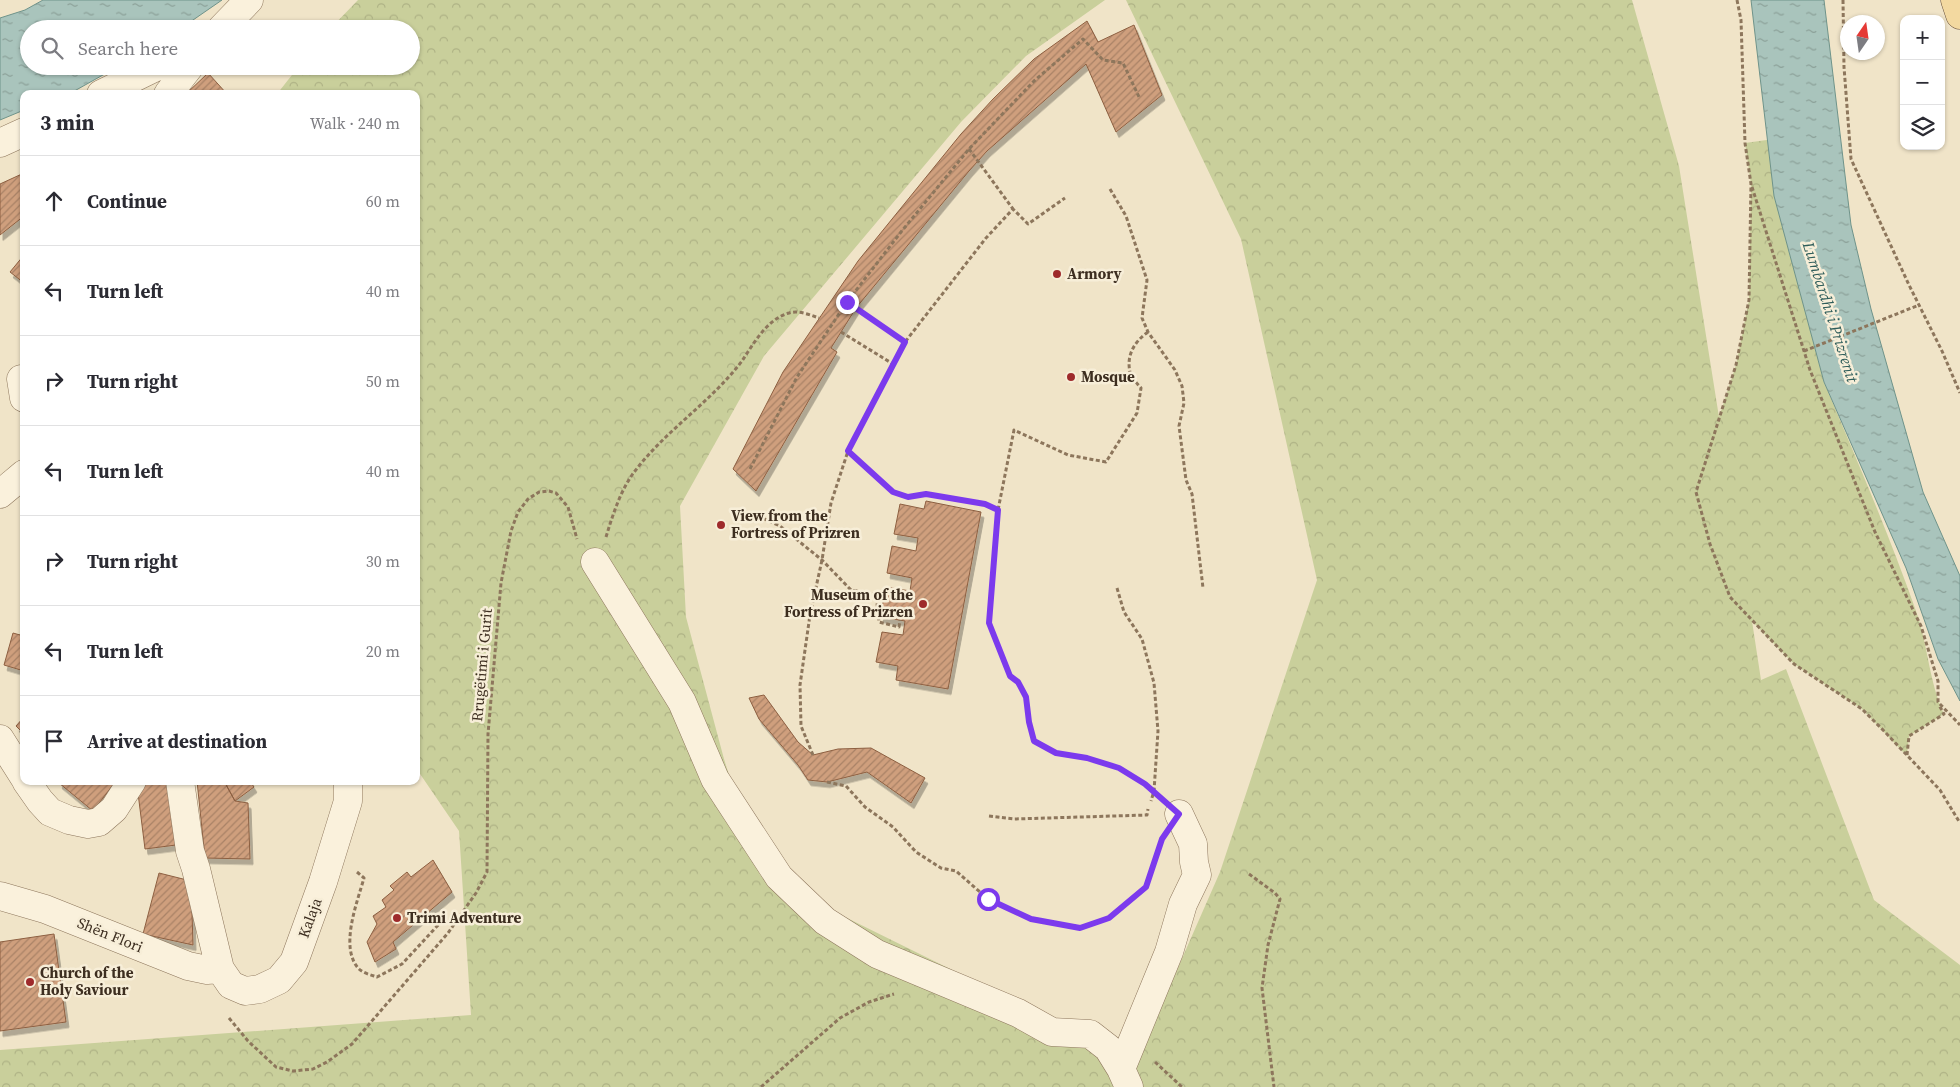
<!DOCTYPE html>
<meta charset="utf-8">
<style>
body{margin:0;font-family:"Source Serif 4",serif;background:#f2f2f3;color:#2b2b33}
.controls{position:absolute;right:15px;top:15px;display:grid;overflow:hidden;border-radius:10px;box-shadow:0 1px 4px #0004}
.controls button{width:45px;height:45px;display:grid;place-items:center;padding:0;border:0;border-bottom:1px solid #e1e1e2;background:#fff;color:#2b2b33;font:25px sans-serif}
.compass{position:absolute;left:1840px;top:15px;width:45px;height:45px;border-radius:50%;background:#fff;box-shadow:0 1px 4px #0004;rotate:13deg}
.stop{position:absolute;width:15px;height:15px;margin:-11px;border:4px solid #7c3aed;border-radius:50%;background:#fff}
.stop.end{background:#7c3aed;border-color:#fff;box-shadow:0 1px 5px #0008}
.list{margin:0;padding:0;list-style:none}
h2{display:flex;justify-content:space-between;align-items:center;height:65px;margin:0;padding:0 20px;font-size:21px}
h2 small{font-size:16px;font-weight:400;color:#7c7c81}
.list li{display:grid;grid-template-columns:32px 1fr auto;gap:15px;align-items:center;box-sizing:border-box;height:90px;padding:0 20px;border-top:1px solid #e1e1e2}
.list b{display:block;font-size:19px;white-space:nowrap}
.list em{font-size:16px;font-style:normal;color:#7c7c81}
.icon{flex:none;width:28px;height:28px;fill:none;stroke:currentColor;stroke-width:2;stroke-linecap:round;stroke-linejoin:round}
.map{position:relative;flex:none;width:1960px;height:1087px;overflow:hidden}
.search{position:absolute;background:#fff;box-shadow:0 1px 4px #0004;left:20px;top:20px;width:400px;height:55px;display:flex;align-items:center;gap:12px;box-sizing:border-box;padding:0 18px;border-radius:28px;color:#7c7c81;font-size:19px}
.panel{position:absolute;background:#fff;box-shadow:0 1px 4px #0004;left:20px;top:90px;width:400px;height:695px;border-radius:10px}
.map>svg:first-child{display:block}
.forest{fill:url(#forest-crowns)}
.water{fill:url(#water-ripples);stroke:#6f938a}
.building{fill:url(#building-hatch);stroke:#8d5f41;filter:url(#shadow)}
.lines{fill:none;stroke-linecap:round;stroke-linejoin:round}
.minor-casing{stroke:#8d765c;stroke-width:29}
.major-casing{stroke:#5b4430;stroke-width:29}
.path{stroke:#8d765c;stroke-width:3;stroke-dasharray:4 2.5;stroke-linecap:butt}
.minor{stroke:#faf1dc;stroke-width:28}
.major{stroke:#f3d9a0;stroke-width:28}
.route{stroke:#7c3aed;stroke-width:6}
.poi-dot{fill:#9e2a2b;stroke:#f7eed8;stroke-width:2}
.labels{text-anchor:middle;stroke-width:5;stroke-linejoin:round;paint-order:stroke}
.poi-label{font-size:15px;font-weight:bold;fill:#3d2e20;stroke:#f7eed8;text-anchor:start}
.street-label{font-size:15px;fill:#3d2e20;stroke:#f7eed8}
.water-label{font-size:16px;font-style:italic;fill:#2f5d5a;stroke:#f7eed8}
</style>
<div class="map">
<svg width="1960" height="1087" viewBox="0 0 1960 1087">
<defs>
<pattern id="forest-crowns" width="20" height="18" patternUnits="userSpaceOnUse" patternTransform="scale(1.25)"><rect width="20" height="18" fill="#c9cf9b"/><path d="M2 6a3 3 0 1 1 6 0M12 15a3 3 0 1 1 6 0" fill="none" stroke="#aeb285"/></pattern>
<pattern id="water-ripples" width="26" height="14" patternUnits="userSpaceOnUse" patternTransform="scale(1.25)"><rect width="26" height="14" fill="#a9c4bc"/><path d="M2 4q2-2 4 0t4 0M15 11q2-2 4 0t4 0" fill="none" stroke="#8ba098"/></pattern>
<pattern id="building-hatch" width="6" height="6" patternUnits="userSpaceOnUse" patternTransform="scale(1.25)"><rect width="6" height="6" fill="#cf9f7d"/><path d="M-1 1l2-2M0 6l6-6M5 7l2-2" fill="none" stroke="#a98266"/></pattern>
<filter id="shadow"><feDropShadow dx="3" dy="5.5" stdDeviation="0" flood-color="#0004"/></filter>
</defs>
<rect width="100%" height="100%" fill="#f0e4c8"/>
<path class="forest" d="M358,0h747l-79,56 -65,66 -197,234 -84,150 6,111 38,142 36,116 267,132 106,63 87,-198 97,-292 -76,-341 -115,-239h506l47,166 40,251 17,-52 13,-65 2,-116 -6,-41 29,-4 42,211 8,32c32,76 65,152 92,229 12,34 13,71 28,103l-35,22 -2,20 -45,-47 -68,-45 -42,-43 9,59 25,-11 88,231 86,65v122h-1960v-37l471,-35 -12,-184 -43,-63v-674h-139l22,-28h112v-37h-81z"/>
<path class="water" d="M43,0h179l-42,29h-151v37h90l-50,28h-45v16l-24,10v-102l25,-8z
M1751,0h73l27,225 20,84 52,183 37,84v125l-22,-42 -32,-91 -82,-186 -50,-186z"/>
<path class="building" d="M1087,21l11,21 36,-17 28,70 -46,37 -30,-68 -99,87 -18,20 -113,137 -25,40 6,4 -81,139 -23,-22 50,-97 75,-111 103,-127 32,-35 41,-40z
M208,73l19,21h-41z
M24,173v43l-24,19v-51z
M24,255v28l-14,-11z
M926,501l55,11 -33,177 -52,-9 2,-14 -22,-4 6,-30 21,3 2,-14 -25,-4 6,-30 24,4 2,-13 -25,-5 5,-27 24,5 2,-13 -24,-4 6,-30 24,5z
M24,623v48l-20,-6 9,-32 7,2z
M764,695l34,47 15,13 25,-6 33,-1 54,30 -14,25 -44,-31 -40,10 -19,-2 -10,-15 -39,-46 -10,-21z
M24,717v17l-8,-8z
M60,781h56l-23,30 -34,-28z
M170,781l6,64 -31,4 -8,-64z
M197,781h27l11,20 13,2 2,56 -45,-1z
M224,781h26l4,6 -19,14z
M433,860l19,32 -59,50 3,7 -21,13 -8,-20 10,-18 -4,-8 13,-9 -4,-7 12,-10 -4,-4 17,-14 4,5z
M159,873l32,8 2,64 -50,-11z
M54,934l12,88 -66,9v-89z"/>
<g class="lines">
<defs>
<path id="minor" d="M221,29l28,-29
M101,94l57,-28
M168,94l22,-28
M0,143l24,-11
M21,379l3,19
M0,494l24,-20
M595,562l87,140 33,77 64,98 46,44 52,33 141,59 34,19 38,2 18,14 13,21 8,18
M0,739l24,38
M26,781l14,20 10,11 19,8 19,4 11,-2 15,-13 18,-28
M180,781l10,70 6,18 24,100 11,16 14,6 15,-2 19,-9 15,-18 29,-80 25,-81v-20
M0,896l45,13 143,57 19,4 13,-1
M1121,1069l48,-117 14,-48 14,-29 -3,-13 -1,-18 -14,-30"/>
<path id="major" d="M1955,0l5,15"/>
</defs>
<use href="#minor" class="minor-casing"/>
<use href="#major" class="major-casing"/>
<path class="path" d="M1737,0l4,20 4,123 6,41 -2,116 -13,65 -40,127 14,52 20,53 64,67 68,45 22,22 56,59 20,33
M1843,0l1,67 7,92 58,126 33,66 18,42
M969,149l44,60
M1752,187l58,183 65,162 46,94 17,55v21l22,23
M1110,189l16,27 21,64 -5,38 6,14 27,38 7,16 2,17 -5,23 7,54 6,14 11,94
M847,302l58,40
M841,332l52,32
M1148,332c-13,9 -22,23 -18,40 1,6 8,12 11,16l-4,25 -31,49 -38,-7 -54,-25 -16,80 -9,113 21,53 8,6 8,15 3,25 5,19 22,12 31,5 32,10 26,16 13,11
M1804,351l115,-46
M848,451l45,41 15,5 18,-3 59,10 13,6
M750,469l47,-92 50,-75 54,-70 68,-83 65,-68 49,-42 20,21 20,3 17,36
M744,513l16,4 20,9 42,34 29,30 25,4 3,28 20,5 1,-7
M606,537c7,-23 15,-48 29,-66 31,-41 76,-69 107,-110 12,-18 25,-42 47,-48 10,-3 21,2 30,5
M1117,588l7,24 18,27 12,44 4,48 -4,60 -3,10
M813,755l-12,-29 -1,-41 10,-70 12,-55 9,-57 17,-52 57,-109 81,-104 27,-29 15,15 37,-26
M1907,755l2,-19 35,-22 -5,-9
M827,782l19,4 19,21 28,20 23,25 25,16 15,3 32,28 43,20 49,8 29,-9 36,-31 15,-43
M989,816l25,3 133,-4 1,-6
M357,872l7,6c-7,25 -25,70 -5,91 4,4 12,6 18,8l25,-13 38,-41
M1249,874l26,19 5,6 -12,46 -6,43 12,99
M229,1018l19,23 28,26 17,4 20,-2 14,-7 25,-18 96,-111 28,-40 11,-21 1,-138 13,-151 10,-52 7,-19 10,-13 11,-7 10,-1 7,2 12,14 9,32
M1155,1062l27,25
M761,1087l79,-69 29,-16 25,-8"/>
<use href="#minor" class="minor"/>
<use href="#major" class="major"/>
</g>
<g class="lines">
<path class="route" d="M847,302l58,40 -57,109 45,41 15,5 18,-3 59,10 13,6 -9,113 21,53 8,6 8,15 3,25 5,19 22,12 31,5 32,10 26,16 34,30 -17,25 -16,48 -37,31 -29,10 -49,-9 -43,-20"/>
</g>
<g class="poi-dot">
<circle cx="1057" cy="274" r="5"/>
<circle cx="1071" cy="377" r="5"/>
<circle cx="721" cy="525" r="5"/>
<circle cx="923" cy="604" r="5"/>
<circle cx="397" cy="918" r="5"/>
<circle cx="30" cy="982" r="5"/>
</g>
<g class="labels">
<g class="poi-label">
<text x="1067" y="279">Armory</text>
<text x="1081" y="382">Mosque</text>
<text x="731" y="521">View from the<tspan x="731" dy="17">Fortress of Prizren</tspan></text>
<text x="913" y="600" text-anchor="end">Museum of the<tspan x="913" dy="17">Fortress of Prizren</tspan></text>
<text x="407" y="923">Trimi Adventure</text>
<text x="40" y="978">Church of the<tspan x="40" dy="17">Holy Saviour</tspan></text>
</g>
<g class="street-label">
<text transform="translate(482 665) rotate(-85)" y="5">Rrugëtimi i Gurit</text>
<text transform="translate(310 918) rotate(-70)" y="5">Kalaja</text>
<text transform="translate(110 935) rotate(22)" y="5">Shën Flori</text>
</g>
<g class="water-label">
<text transform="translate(1831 312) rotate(72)" y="6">Lumbardhi i Prizrenit</text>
</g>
</g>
</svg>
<div class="controls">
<button>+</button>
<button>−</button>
<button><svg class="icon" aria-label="layers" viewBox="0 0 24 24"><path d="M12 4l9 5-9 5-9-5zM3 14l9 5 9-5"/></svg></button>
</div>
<svg class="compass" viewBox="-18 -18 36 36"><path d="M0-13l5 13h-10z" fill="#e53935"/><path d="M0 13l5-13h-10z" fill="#7c7c81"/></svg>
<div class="stop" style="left:988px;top:899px"></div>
<div class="stop end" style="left:847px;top:302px"></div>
<div class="search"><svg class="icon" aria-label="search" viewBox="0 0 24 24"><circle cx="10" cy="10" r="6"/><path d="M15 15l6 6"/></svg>Search here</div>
<section class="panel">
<h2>3 min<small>Walk · 240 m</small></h2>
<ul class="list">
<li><svg class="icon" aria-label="ahead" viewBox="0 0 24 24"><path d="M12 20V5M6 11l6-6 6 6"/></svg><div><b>Continue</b></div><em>60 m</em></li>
<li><svg class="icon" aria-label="left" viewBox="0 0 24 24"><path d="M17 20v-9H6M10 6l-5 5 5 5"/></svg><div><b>Turn left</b></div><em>40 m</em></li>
<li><svg class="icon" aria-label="right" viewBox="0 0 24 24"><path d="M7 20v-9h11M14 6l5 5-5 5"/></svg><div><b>Turn right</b></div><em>50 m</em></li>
<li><svg class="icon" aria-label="left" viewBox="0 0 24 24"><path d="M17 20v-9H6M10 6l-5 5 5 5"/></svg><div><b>Turn left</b></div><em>40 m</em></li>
<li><svg class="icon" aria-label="right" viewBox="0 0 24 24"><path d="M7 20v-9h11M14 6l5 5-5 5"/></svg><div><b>Turn right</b></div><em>30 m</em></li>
<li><svg class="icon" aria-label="left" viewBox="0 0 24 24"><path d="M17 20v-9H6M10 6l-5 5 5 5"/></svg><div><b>Turn left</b></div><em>20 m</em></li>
<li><svg class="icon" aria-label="arrive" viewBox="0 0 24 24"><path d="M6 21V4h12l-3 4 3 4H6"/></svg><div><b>Arrive at destination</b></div></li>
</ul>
</section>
</div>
